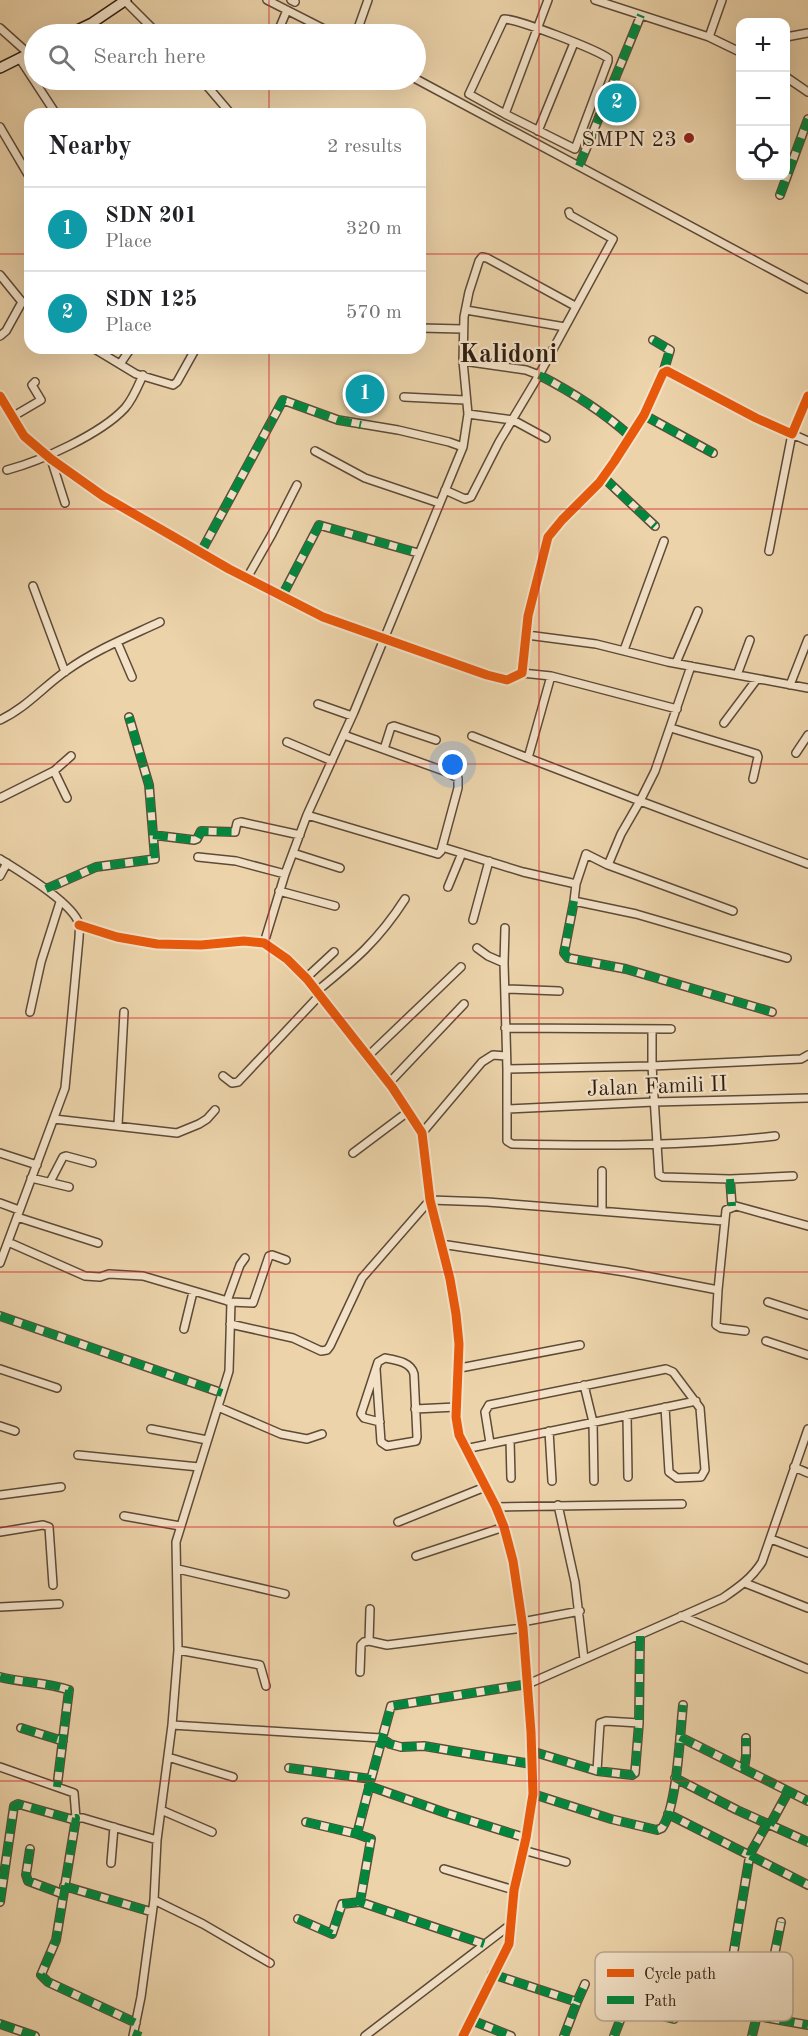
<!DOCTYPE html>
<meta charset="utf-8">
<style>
body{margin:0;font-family:"Old Standard TT",serif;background:#f2f2f2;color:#202124}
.controls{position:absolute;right:18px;top:18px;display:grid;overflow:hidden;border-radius:12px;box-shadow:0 6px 24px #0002}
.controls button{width:54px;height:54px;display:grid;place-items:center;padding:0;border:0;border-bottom:2px solid #e0e0e0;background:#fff;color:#202124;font:30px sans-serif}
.you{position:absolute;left:453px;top:765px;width:21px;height:21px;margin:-15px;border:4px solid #fff;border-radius:50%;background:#1a73e8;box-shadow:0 0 0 9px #1a73e833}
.badge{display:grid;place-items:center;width:39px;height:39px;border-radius:50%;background:#7c3aed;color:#fff;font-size:20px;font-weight:700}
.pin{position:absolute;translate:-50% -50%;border:3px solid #fff;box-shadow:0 2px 6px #0006}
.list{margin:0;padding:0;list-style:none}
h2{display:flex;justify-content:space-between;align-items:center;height:78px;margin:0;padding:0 24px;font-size:26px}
h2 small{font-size:20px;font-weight:400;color:#757577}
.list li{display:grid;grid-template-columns:39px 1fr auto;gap:18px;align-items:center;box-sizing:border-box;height:84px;padding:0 24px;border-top:2px solid #e0e0e0}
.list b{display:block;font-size:22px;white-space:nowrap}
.list p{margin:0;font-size:20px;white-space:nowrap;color:#757577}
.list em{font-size:20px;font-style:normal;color:#757577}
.icon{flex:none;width:33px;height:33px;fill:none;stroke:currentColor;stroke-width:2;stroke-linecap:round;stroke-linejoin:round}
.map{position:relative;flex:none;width:808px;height:2036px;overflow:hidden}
.search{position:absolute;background:#fff;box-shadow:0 6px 24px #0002;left:24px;top:24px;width:402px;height:66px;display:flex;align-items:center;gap:15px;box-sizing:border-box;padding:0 21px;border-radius:33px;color:#757577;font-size:22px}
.panel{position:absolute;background:#fff;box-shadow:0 6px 24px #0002;left:24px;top:108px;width:402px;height:246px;border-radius:18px}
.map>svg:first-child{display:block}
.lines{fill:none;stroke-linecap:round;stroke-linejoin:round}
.street-casing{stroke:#5d4a37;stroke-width:10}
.secondary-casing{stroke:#2d1c11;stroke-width:12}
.street{stroke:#f3e2c8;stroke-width:7}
.secondary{stroke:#f3e2c8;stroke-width:9}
.quiet{stroke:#00873e;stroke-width:8;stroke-dasharray:15 8;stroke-linecap:butt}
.cycleway-casing{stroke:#f3e2c8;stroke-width:13}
.cycleway{stroke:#e8590c;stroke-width:9}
.grid{fill:none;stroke:#d62828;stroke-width:1.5;stroke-opacity:0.55}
.poi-dot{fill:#8f2418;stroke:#f3e2c8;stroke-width:2}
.labels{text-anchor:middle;stroke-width:4.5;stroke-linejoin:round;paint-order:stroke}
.poi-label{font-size:22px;fill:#2d1c11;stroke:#f3e2c8;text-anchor:end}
.street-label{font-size:22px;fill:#2d1c11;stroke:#f3e2c8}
.quarter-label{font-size:26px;font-weight:bold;fill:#2d1c11;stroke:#f3e2c8}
.key{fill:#f3e2c8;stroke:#b8a791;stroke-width:1.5}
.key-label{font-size:16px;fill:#2d1c11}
</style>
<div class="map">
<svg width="808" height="2036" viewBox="0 0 808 2036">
<rect width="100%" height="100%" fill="#ecd3aa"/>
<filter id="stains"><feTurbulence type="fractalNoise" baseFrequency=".00333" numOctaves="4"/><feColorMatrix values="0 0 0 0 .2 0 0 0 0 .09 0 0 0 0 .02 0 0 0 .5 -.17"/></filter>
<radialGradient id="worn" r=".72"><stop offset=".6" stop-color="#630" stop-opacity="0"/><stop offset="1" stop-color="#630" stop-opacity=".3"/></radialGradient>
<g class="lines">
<defs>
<path id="street" d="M267,0l67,34
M291,0l4,2
M595,0l114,37 31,15
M125,1l33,33
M504,19c14,0 91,30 104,39v3l-33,88 -70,-35 -36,-20z
M0,28l29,26
M277,34l10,-24
M356,34l12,-34
M709,37l13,-37
M786,37l22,-4
M20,59l36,55
M786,77l22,15
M416,79l392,210
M202,80l29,34
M505,114l43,-114
M0,127l30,51
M538,131l36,-88
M579,166l62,-151
M780,195l28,-76
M0,275l22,27 -16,29 -6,5
M466,310l99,17
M420,328l43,1
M653,340l17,10 -7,23
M93,348l43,26 37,11 4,-3 19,-34
M463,361l63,9 13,5 74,-136 -43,-24 -1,-3
M120,364l11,-16
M0,396l24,40 27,23 52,37 71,41 55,32 94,48 164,58 20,5 15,-7 6,-57 20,-79 14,-17 37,-37 15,-21 30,-47 19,-42 4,-2 89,47 36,16 16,-38
M404,397l61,3
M468,414l45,6 33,18
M644,415l69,38
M12,417l29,-17 -9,-15 3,-3
M315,451l50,27 74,25
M51,459l14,44
M7,470c34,-9 94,-36 118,-62 8,-9 13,-22 18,-33
M603,477l52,49
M445,490l20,9 6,-2 28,-55 40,-67c33,17 63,36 91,61
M769,551l23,-117 16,7
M201,552l82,-152 55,20 60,10 51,12 14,5
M247,578l25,-44 25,-49
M33,586l32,86
M282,596l37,-71 99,28
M527,635l69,9 72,18 140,26
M117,642l15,35
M624,650l40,-109
M676,663l22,-52
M691,666l-36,105 -15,30 168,63
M522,673l29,3 126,33
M737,675l13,-35
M790,685l18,-46
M318,704l34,12
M0,720c26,-12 43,-33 66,-49 29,-21 62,-34 94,-49
M724,723l33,-44
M671,728l86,26 1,3 -5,22
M472,736l56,22 23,-82
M287,742l45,19
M384,749l7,-22 3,-1 42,14
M796,753l12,-18
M528,758l112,43 -19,33 -13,31
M54,771l13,27
M0,798l54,-27 17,-15
M307,815l131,39 3,-3 17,-63v-10l-14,-7 -100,-36
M153,835l41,5 3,-1 4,-8 34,1 2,-9 4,-1 59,13
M442,847l81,25 53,12
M293,853l47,15
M198,857l38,4 49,13
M0,859c19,12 73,44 79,65 1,5 0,10 0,14l-14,150 -65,175
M0,876l7,-13
M448,887l14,-34
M46,889l50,-22 59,-8 -6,-74 -20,-68
M279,891l56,15
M574,901l-10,52 4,5 58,11 146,43
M733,911l-125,-46 -22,-11 -10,30 -2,17 62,13 151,44
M473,920l16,-59
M79,925l38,12 40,7 44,1 43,-4 20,2 23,16 20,20 85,108 30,46 8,67 20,79 6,35 3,30 -3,73 3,18 37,72 8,20 9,34 10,67 8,104 2,62 -7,44 -12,52 -5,54 -46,92
M505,928l-1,35 3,106 145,-3 149,-7 7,-4
M264,943l21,-69 22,-59 47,-103 109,-265 5,-33 -5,-53 1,-44 5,-25 10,-31 3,-4 5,1 88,48
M477,948l11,8 16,7
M306,978l28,-26
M506,989l53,2
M317,991c38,-31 61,-50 88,-92
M30,1012l11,-50 19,-60
M505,1028l166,1
M652,1029v37l7,109 4,2 67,2 63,-3
M367,1057l94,-90
M507,1069v72l5,3c87,2 176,2 263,-8
M223,1076l9,7 6,-1 81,-86
M389,1083l75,-79
M507,1109l147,-7 154,-4
M54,1119l123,14 22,-9 8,-5 8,-9
M118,1125l6,-113
M422,1133l60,-71 11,-7 13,1
M0,1153l37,12
M353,1153l56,-42
M31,1178l38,9
M730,1179l2,27
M50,1182l13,-25 3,-1 26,7
M0,1203l19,7
M602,1211v-40
M17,1217l81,26
M8,1242l77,34 15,1 9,-3 34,2 88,26 -2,69 -53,171 2,108 -6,75 -15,115 -3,60 -13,97 -8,39
M441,1244l184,28 93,18 8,-80 10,-4 72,20
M718,1290l-2,35 5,3 24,3
M227,1301l13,-36 5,-7
M231,1302l22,1 16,-47 3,-1 14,5
M768,1302l40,13
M0,1316l222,77
M230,1324l63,14 28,13 6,-1 3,-4 32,-68 68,-78 57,2 237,19
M184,1329l9,-37
M766,1341l42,14
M460,1368l120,-23
M0,1369l57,19
M376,1369l5,73 6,4 29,-5 1,-4 -3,-63c-3,-12 -18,-14 -29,-16l-7,4 -17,52 3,4 16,4
M584,1385l9,37 1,59
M218,1407l63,27 26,5 15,-5
M415,1409l41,-2
M627,1415l1,62
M0,1426l15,5
M151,1429l56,11
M549,1431l3,50
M510,1440l1,38
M490,1443l-5,-31 4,-7 177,-36 7,3 27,36 5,62 -4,7 -24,1 -8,-6 -4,-65
M465,1449l231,-48
M78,1455l121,12
M794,1467l14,6
M0,1495l61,-8
M558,1505l17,77 9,77
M496,1507l186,-3
M124,1516l56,10
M398,1522l87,-35
M0,1532l43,-7 6,2 4,58
M771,1539l37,14
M416,1556l88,-29
M178,1569l107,25
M745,1583l63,25
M0,1607l59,-3
M370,1609l-1,32 18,4 136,-17
M681,1616l127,53
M522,1622l58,-11
M178,1650l82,15 6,21
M360,1672l1,-27 3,-3 5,-1
M0,1677c23,6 47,5 69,13l-12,97
M172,1725l209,13 9,6 11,3 23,-1 107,18
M21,1728l42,13
M680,1737l128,64
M531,1751l66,20 35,4 3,-2 4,-50 1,-88
M168,1757l65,20
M0,1767l74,26 2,25h7l74,22
M289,1768l82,11 20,-73 137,-22 195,-86c16,-11 29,-20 39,-36l46,-133
M744,1769l2,-13v-18
M597,1771l3,-48 6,-2 33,2
M675,1778l62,32 71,32
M369,1786l77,27 80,25
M533,1794l78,25 46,11 5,-2c15,-20 18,-95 21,-123
M161,1810l51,22
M668,1814l140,71
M306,1822l51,12 13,-50
M770,1825l18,-33
M357,1834l14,5 -11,63 124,42
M30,1849l-4,26 2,6 35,13
M523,1850l43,12
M111,1863l3,-36
M444,1869l70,21
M64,1886l88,26
M154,1900l49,24 67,39
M0,1902l14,-96 4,-2 53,15 5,-1 -20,122 -15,35 7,7 88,41
M298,1919l34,15 10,-30 18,-2
M492,1974l85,28 -13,34
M577,2002l8,-18
M758,2011l8,-14 15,-75
M757,2016l51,9
M471,2020l40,16
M0,2024l35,12
M365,2036l145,-111
M614,2036l12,-31 3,-1 29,11 16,4
M752,2036l6,-25 -28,-7 -4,-3v-3l24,-144 17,-30"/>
<path id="secondary" d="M69,34l23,-11 34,-23
M0,68l34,-17"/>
</defs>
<use href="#street" class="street-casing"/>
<use href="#secondary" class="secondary-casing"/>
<use href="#street" class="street"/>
<use href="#secondary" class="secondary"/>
<path class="quiet" d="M579,166l62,-151
M780,195l28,-76
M653,340l17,10 -7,23
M539,375c33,17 63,36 91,61
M644,415l69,38
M603,477l52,49
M201,552l82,-152 55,20 23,5
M282,596l37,-71 99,28
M153,835l41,5 3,-1 4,-8 34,1
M46,889l50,-22 59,-8 -6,-74 -20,-68
M574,901l-10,52 4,5 58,11 146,43
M730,1179l2,27
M0,1316l222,77
M0,1677c23,6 47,5 69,13l-12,97
M21,1728l42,13
M680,1737l128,64
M381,1738l9,6 11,3 23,-1 107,18
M531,1751l66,20 35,4 3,-2 4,-50 1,-88
M289,1768l82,11 20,-73 137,-22
M744,1769l2,-13v-18
M675,1778l62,32 71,32
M369,1786l77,27 80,25
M533,1794l78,25 46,11 5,-2c15,-20 18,-95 21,-123
M668,1814l140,71
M306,1822l51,12 13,-52
M770,1825l18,-33
M357,1834l14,5 -11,63 124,42
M30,1849l-4,26 2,6 35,13
M64,1886l88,26
M0,1902l14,-96 4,-2 53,15 5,-1 -20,122 -15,35 7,7 88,41
M298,1919l34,15 10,-30 18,-2
M492,1974l85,28 -13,34
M577,2002l8,-18
M758,2011l8,-14 15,-75
M757,2016l51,9
M471,2020l40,16
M0,2024l35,12
M133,2033l8,3
M614,2036l12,-31 3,-1 29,11 16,4
M752,2036l6,-25 -28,-7 -4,-3v-3l24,-144 17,-30"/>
<defs>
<path id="cycleway" d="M0,396l24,40 27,23 52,37 71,41 55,32 94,48 164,58 20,5 15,-7 6,-57 20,-79 14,-17 37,-37 15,-21 30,-47 19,-42 4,-2 89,47 36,16 16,-38
M79,925l38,12 40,7 44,1 43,-4 20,2 23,16 20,20 85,108 30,46 8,67 20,79 6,35 3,30 -3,73 3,18 37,72 8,20 9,34 10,67 8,104 2,62 -7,44 -12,52 -5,54 -46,92"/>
</defs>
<use href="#cycleway" class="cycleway-casing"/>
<use href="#cycleway" class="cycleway"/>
</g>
<path class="grid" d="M269,0v34M539,0v2036M269,80v34M0,254h30M420,254h388M269,348v1688M0,509h808M0,764h808M0,1018h808M0,1272h808M0,1527h808M0,1781h808"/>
<circle class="poi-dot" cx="689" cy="138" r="6"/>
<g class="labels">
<g class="poi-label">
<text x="677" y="146">SMPN 23</text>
</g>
<g class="street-label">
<text transform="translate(657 1085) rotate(-2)" y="8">Jalan Famili II</text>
</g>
<g class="quarter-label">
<text x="508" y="362">Kalidoni</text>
</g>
</g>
<rect x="595" y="1952" width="198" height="69" rx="9" class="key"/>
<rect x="607" y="1969" width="27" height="8" fill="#e8590c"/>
<rect x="607" y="1996" width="27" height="8" fill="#00873e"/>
<g class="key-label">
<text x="644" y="1979">Cycle path</text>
<text x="644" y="2006">Path</text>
</g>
<rect width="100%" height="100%" filter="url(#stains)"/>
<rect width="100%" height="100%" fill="url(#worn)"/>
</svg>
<div class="controls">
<button>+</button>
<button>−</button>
<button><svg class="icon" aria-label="locate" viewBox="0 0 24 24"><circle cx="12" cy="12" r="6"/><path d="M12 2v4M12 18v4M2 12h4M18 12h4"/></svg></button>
</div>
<div class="you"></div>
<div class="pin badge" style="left:365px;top:394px;background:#0f9aa8">1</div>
<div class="pin badge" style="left:617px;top:103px;background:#0f9aa8">2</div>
<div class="search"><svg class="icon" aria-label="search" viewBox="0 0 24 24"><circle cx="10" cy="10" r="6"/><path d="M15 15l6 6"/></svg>Search here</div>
<section class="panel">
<h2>Nearby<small>2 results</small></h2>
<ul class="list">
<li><span class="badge" style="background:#0f9aa8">1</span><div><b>SDN 201</b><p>Place</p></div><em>320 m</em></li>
<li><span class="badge" style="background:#0f9aa8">2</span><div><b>SDN 125</b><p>Place</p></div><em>570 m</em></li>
</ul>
</section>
</div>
